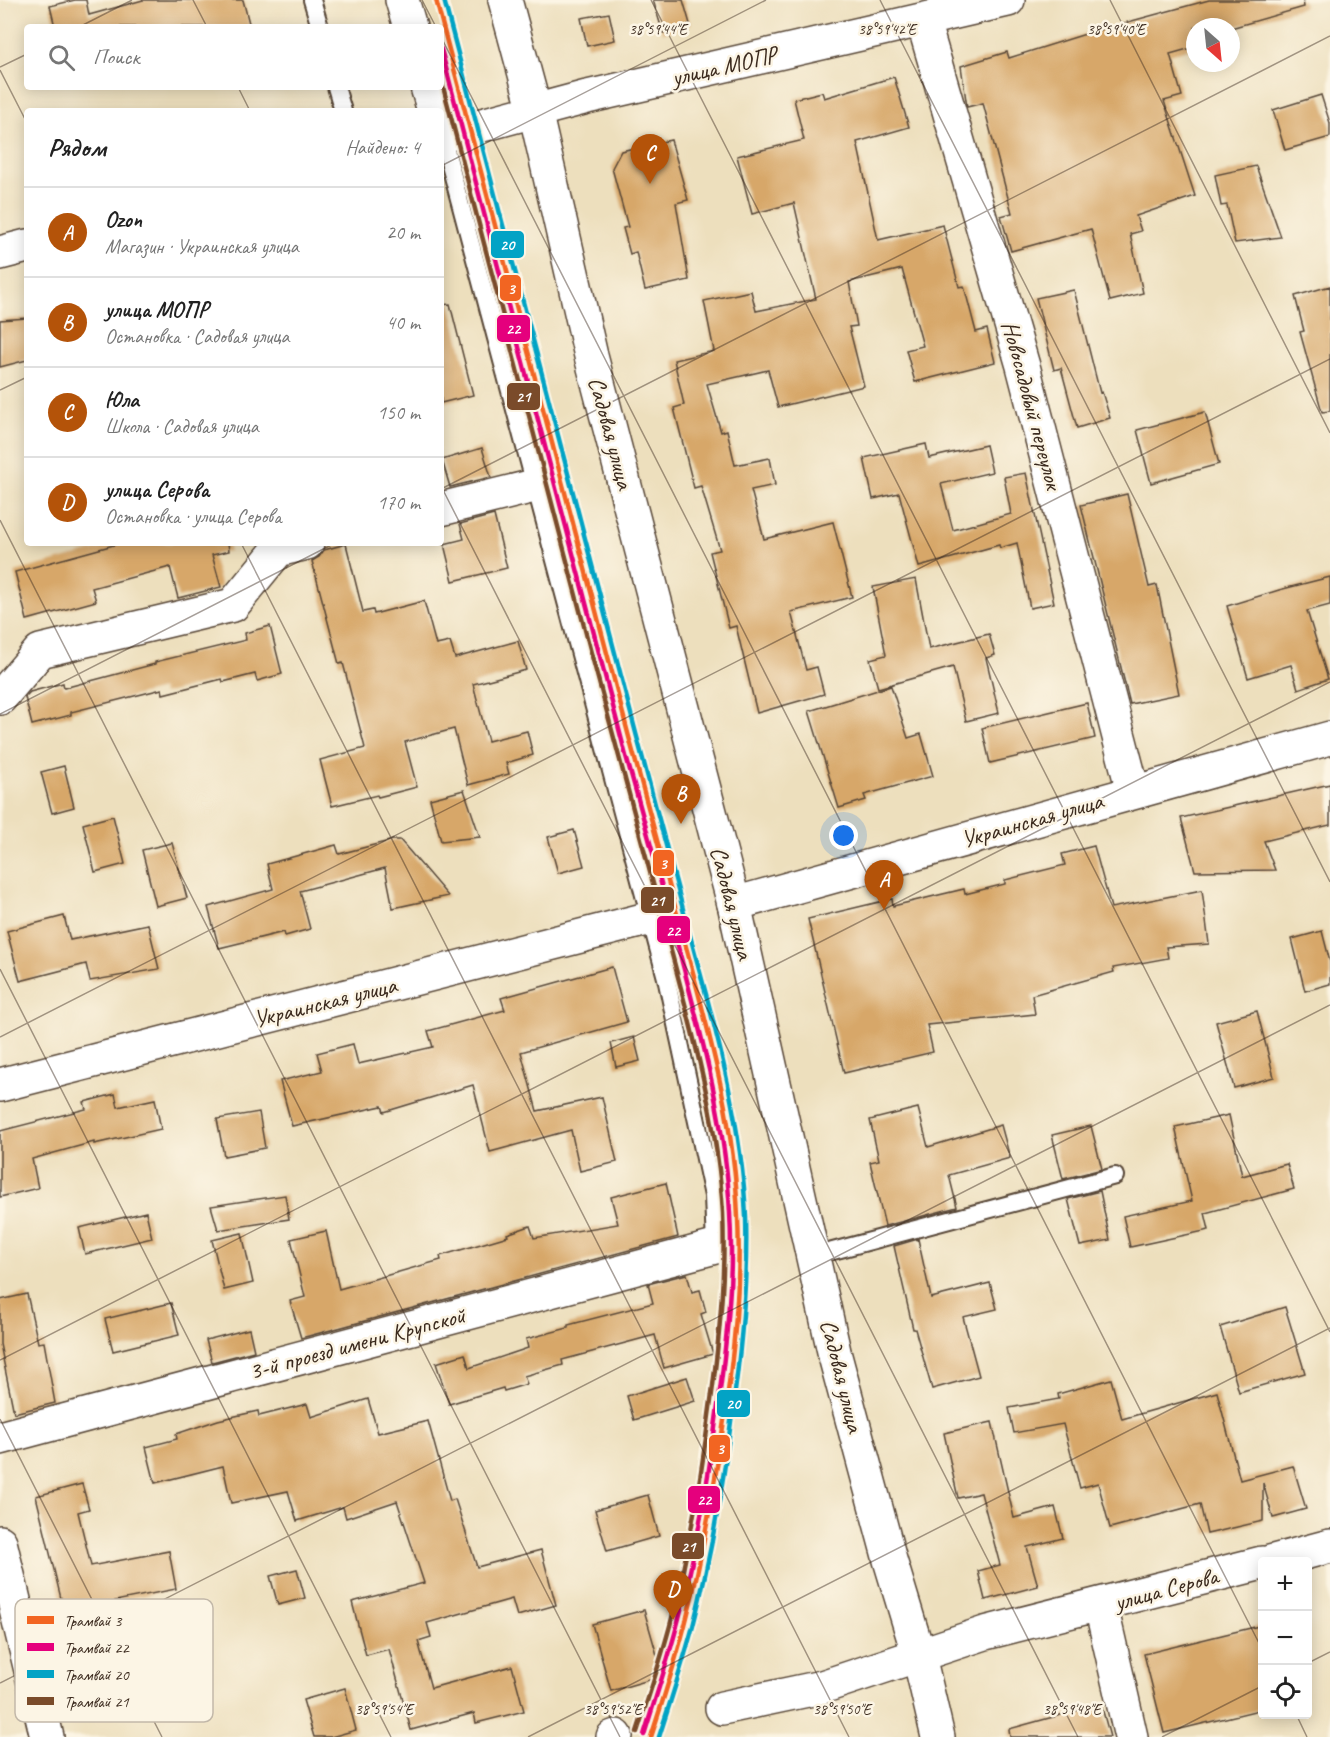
<!DOCTYPE html>
<html lang="ru">
<meta charset="utf-8">
<style>
body{margin:0;font-family:Caveat,sans-serif;background:#f6f6f6;color:#222}
.controls{position:absolute;right:18px;bottom:18px;display:grid;overflow:hidden;border-radius:6px;box-shadow:0 3px 15px #0003}
.controls button{width:54px;height:54px;display:grid;place-items:center;padding:0;border:0;border-bottom:2px solid #e0e0e0;background:#fff;color:#222;font:30px sans-serif}
.compass{position:absolute;left:1186px;top:18px;width:54px;height:54px;border-radius:50%;background:#fff;box-shadow:0 3px 15px #0003;rotate:153deg}
.you{position:absolute;left:844px;top:836px;width:21px;height:21px;margin:-15px;border:4px solid #fff;border-radius:50%;background:#1a73e8;box-shadow:0 0 0 9px #1a73e833}
.badge{display:grid;place-items:center;width:39px;height:39px;border-radius:50%;background:#b45309;color:#fff;font-size:20px;font-weight:700}
.pin{position:absolute;translate:-50% -50px;filter:drop-shadow(0 2px 3px #0008)}
.pin::after{content:'';position:absolute;top:32px;width:21px;height:18px;background:inherit;clip-path:polygon(0 0,100% 0,50% 100%)}
.list{margin:0;padding:0;list-style:none}
h2{display:flex;justify-content:space-between;align-items:center;height:78px;margin:0;padding:0 24px;font-size:26px}
h2 small{font-size:20px;font-weight:400;color:#767676}
.list li{display:grid;grid-template-columns:39px 1fr auto;gap:18px;align-items:center;box-sizing:border-box;height:90px;padding:0 24px;border-top:2px solid #e0e0e0}
.list b{display:block;font-size:22px;white-space:nowrap}
.list p{margin:0;font-size:20px;white-space:nowrap;color:#767676}
.list em{font-size:20px;font-style:normal;color:#767676}
.icon{flex:none;width:33px;height:33px;fill:none;stroke:currentColor;stroke-width:2;stroke-linecap:round;stroke-linejoin:round}
.map{position:relative;flex:none;width:1330px;height:1737px;overflow:hidden}
.search{position:absolute;background:#fff;box-shadow:0 3px 15px #0003;left:24px;top:24px;width:420px;height:66px;display:flex;align-items:center;gap:15px;box-sizing:border-box;padding:0 21px;border-radius:6px;color:#767676;font-size:22px}
.panel{position:absolute;background:#fff;box-shadow:0 3px 15px #0003;left:24px;top:108px;width:420px;height:438px;border-radius:6px}
.map>svg:first-child{display:block}
.building{fill:#d7a769}
.lines{fill:none;stroke-linecap:round;stroke-linejoin:round}
.service-casing{stroke:#564536;stroke-width:20}
.minor-casing{stroke:#564536;stroke-width:36}
.tertiary-casing{stroke:#564536;stroke-width:36}
.secondary-casing{stroke:#564536;stroke-width:36}
.service{stroke:#fff;stroke-width:16}
.minor{stroke:#fff;stroke-width:33}
.tertiary{stroke:#fff;stroke-width:33}
.secondary{stroke:#fff;stroke-width:33}
.tram-1-casing{stroke:#fcf5e5;stroke-width:9}
.tram-2-casing{stroke:#fcf5e5;stroke-width:9}
.tram-3-casing{stroke:#fcf5e5;stroke-width:9}
.tram-4-casing{stroke:#fcf5e5;stroke-width:9}
.tram-1{stroke:#f26522;stroke-width:4.5}
.tram-2{stroke:#e5007d;stroke-width:4.5}
.tram-3{stroke:#03a3c5;stroke-width:4.5}
.tram-4{stroke:#7a4b2a;stroke-width:4.5}
.ticks{fill:none;stroke:#3b2a1e;stroke-width:1.5;stroke-opacity:0.45}
.labels{text-anchor:middle;stroke-width:5;stroke-linejoin:round;paint-order:stroke}
.street-label{font-size:24px;fill:#3b2a1e;stroke:#fcf5e5}
.key{fill:#fcf5e5;stroke:#c2b8a9;stroke-width:1.5}
.key-label{font-size:16px;fill:#3b2a1e}
.ticks-label{font-size:15px;text-anchor:middle;fill:#3b2a1e;stroke:#fcf5e5;stroke-width:5;stroke-linejoin:round;paint-order:stroke}
.line-badge{stroke:#fcf5e5;stroke-width:2}
.badge-label{font-size:16px;text-anchor:middle;font-weight:bold;fill:#fff}
</style>
<div class="map">
<svg width="1330" height="1737" viewBox="0 0 1330 1737">
<rect width="100%" height="100%" fill="#fcf5e5"/>
<filter id="ink" filterUnits="userSpaceOnUse"><feTurbulence type="fractalNoise" baseFrequency=".0167" numOctaves="2"/><feDisplacementMap in="SourceGraphic" scale="12" xChannelSelector="R" yChannelSelector="G"/><feConvolveMatrix kernelMatrix="1 2 1 2 8 2 1 2 1" color-interpolation-filters="sRGB"/></filter>
<filter id="wash" filterUnits="userSpaceOnUse"><feTurbulence type="fractalNoise" baseFrequency=".008" numOctaves="4" result="noise"/><feDisplacementMap in="SourceGraphic" scale="24" xChannelSelector="R" yChannelSelector="G"/><feGaussianBlur stdDeviation="1.35" result="paint"/><feColorMatrix in="noise" values="0 0 0 0 0 0 0 0 0 0 0 0 0 0 0 0 0 1.4 0 .05"/><feComposite in="paint" operator="in"/></filter>
<g filter="url(#wash)">
<rect width="100%" height="100%" fill="#eddfbd"/>
<g id="blocks">
<path class="building" d="M75,0h11l3,15 54,-15h100l7,27h-195l-5,-21z
M653,0h30l7,24 -27,9z
M1209,0h94l1,7 -73,21 -36,-1v20l-25,7 12,42 -18,5 31,95 -59,20 5,15 -11,3 13,59 -33,8 -19,-72 -80,22 -10,-35 11,-3 -29,-110 -16,4 -6,-41 46,-14 2,6 86,-27z
M609,13l6,27 -28,6 -6,-28z
M894,77l15,50 -52,15 21,98 65,-15 16,62 5,-1 12,46 11,-3 8,33 -80,20 -9,-32 17,-4 -21,-77 -53,13 8,44 -8,1 15,59 -86,21 -10,-37 -61,14 14,48 6,-2 8,35 35,-7 5,27 -24,5 13,49 69,-17 19,75 -61,15 15,58 11,-3 7,27 -67,19 -21,-87 -7,2 -19,-76 10,-2 -19,-64 -7,2 -20,-80 10,-3 -10,-45 40,-9 -10,-50 47,-10 5,20 60,-12 -22,-96 -42,11 -15,-58 67,-16 -10,-41 28,-7 2,6z
M1321,95l9,28v14l-45,13 -12,-40z
M671,140l17,60 -12,3 13,77 -44,10 -9,-38 -6,2 -7,-26 5,-1 -16,-59 9,-17z
M1256,166l25,71 -46,6 -8,-38 -6,1 -6,-31z
M1330,286v125l-8,1 -22,-80 4,-1 -9,-35z
M1074,290l26,103 2,-1 8,26 -33,10 -16,-60 -7,2 -18,-72z
M450,304l23,91 -32,8v-98z
M27,318v42l-27,7v-47z
M1205,412l14,52 -68,19 -14,-53z
M926,444l3,14 57,-13 6,27 -51,12 12,46 58,-16 -7,-37 22,-4 28,130 -24,5 -13,-65 -17,5 -1,-3 -80,22 -20,-74 -26,6 -9,-41z
M482,448l9,29 -41,10 -8,-27z
M1127,494l22,93 8,-2 22,109 -49,10 -49,-199z
M494,515l13,53 -54,13 -9,-37 20,-5 -4,-15z
M121,543h107l1,8 -17,4 9,32 -43,11 -8,-31 -78,21 4,13 -69,19 -12,-48z
M346,544l17,68 10,-2 1,4 50,-13 12,44 14,-3 5,16 63,-17 8,29 -53,14 15,57 39,-10 6,24 -27,8 3,11 -41,11 -14,-56 -49,13 12,45 -39,10 -1,-2 -45,11 -12,-46 45,-12 -22,-85 -4,1 -27,-103 7,-4 5,-7z
M1330,577v28l-23,6 21,68 -30,10 -7,-24 -43,13 -21,-72 52,-16z
M916,579l13,70 60,-15 6,21 -9,3 13,55 -33,8 -13,-54 -75,21 -8,-29 16,-4 -13,-68z
M270,626l12,48 -25,7 -2,-7 -32,8 -1,-3 -59,15 -1,-5 -91,23v3l-39,10 -7,-28 5,-5 33,-9 1,5 91,-24v-2l91,-22 -1,-7z
M891,686l17,52 13,-4 12,42 -69,19 2,5 -27,8 -30,-97z
M1087,703l8,35 -105,25 -8,-35z
M64,766l10,41 -22,6 -11,-41z
M1330,784v41l-66,16 11,29 -80,1 -14,-53z
M464,790l16,47 -39,4 -11,-42z
M113,816l12,48 -30,8 -12,-48z
M574,830l10,36 -26,7 -10,-36z
M393,840h7l48,56 -55,12 -8,-40 -85,23 10,38 -25,7 -1,-4 -65,16 -11,-41 65,-18 -6,-25 69,-19 3,9z
M172,843l15,55 -31,8 -14,-56z
M1094,846l17,62 91,-18 7,54 -43,3 2,11 -55,10 1,4 -82,23 3,19 -108,11 6,27 -89,21 -36,-154 84,-20 1,7 71,-17 1,5 40,-10v-4l60,-15 -3,-11z
M64,916l6,24 78,-16 11,45 -69,12 -4,-17 -66,17 -13,-50z
M1322,931l8,31v22l-25,7 -13,-52z
M612,967l15,55 -106,30 16,59 65,-14 15,65 -37,9 -9,-41 -81,22 -17,-67 -89,27 -2,-6 -90,20 -12,-45 42,-10 -5,-18 36,-9 5,20 75,-17 -5,-16 77,-21 -4,-12z
M1257,1011l17,66 -40,11 -18,-66z
M634,1037l6,24 -24,6 -5,-24z
M115,1094l3,13 37,-8 6,30 -67,15v-2l-62,17 6,29 -38,9v-66l86,-22 -2,-7z
M918,1108l10,39 73,-22 9,33 -61,17 8,32 -72,19 -15,-64 9,-2 -9,-40z
M259,1112l6,36 -41,8 -7,-37z
M1229,1115l13,61 45,-12 7,25 -89,24 4,17 -79,17 -7,-31 69,-15 -17,-74z
M1091,1126l11,43 -39,10 -11,-44z
M666,1183l12,54 -377,101 -11,-37 15,-4 -14,-58 35,-8 13,58 102,-29 -1,-4 68,-20 -1,-2 23,-8 4,12 84,-14 -7,-27z
M1100,1191l10,49 -30,6 -12,-47z
M285,1195l4,24 -71,11 -7,-24z
M146,1212l6,26 -67,16 -6,-26z
M242,1233l11,50 -29,7 -12,-50z
M918,1239l13,59 59,-15 7,26 -34,8 16,59 -47,13 -17,-60h-2l-19,-83z
M687,1274l5,18 8,-2 6,22 -5,2 12,40 -49,14 -9,-33 -93,25 1,5 -39,11 3,8 -23,7 -1,-3 -54,16 -13,-41 29,-9 4,14 59,-20 -2,-9 42,-11v-3l85,-22 -5,-19z
M27,1294l11,49 6,-1 11,61 -41,10 -14,-69v-44z
M171,1303l8,32 -66,16 -8,-32z
M1285,1307l20,66 -66,19 -19,-65z
M249,1329l5,22 -42,11 -6,-22z
M687,1377l8,24 -61,19 -7,-24z
M1111,1379l11,40 95,-27 23,88 53,-14 13,43 -33,9 -10,-35v38l-56,13 -7,-30 -90,24 -12,-45 -18,5 -17,-64 -49,9 -5,-25 50,-9 -1,-5z
M368,1399l10,34 50,-12 22,80 5,-2 22,68 64,-17 15,55 -39,11 -5,-17 -85,24 4,14 -13,4 13,47 81,-22 12,45 -48,12 -2,-10 -63,17 -22,-81 -23,6 -14,-53 72,-19 -27,-82 -51,17 -3,-11 -46,14 -9,-30 -57,12 -8,-37 -68,17 -9,-36 31,-8 -1,-5 42,-14 40,-9 1,5 48,-12 4,13z
M992,1422l22,96 41,-11 8,31 -36,9 11,39 -53,14 -7,-29 22,-6 -19,-72 -23,5 -14,-65z
M82,1484l7,25 -11,3 13,54 78,-15 7,38 -61,12 19,82 -38,9 -18,-79 -13,2 -29,-119z
M648,1495l11,41 -52,15 -12,-41z
M297,1569l8,29 -27,7 -8,-29z
M644,1610l19,66 -52,15 -19,-67z
M1263,1625v84l-99,24 -20,-79z
M345,1688l11,42 -25,7h-17l-11,-37z
M1101,1704l9,33h-100l-1,-8z"/>
</g>
</g>
<g filter="url(#ink)">
<use href="#blocks" fill-opacity="0" stroke="#564536" stroke-width="1.5"/>
<g class="lines">
<defs>
<path id="service" d="M312,0l8,27
M336,87l7,24
M442,135l224,843 47,218 2,51
M814,1256l301,-80"/>
<path id="minor" d="M923,21l100,345 110,425
M441,509l93,-23
M0,698l40,-47 193,-46 45,-55 29,-7
M734,904l596,-166
M0,1085l651,-167
M0,1438l715,-191
M0,1542l47,195
M1270,1562l60,-16
M1101,1606l30,131
M722,1708l100,-21 163,-54 277,-70
M613,1737l3,-1"/>
<path id="tertiary" d="M535,111l56,245 143,548 101,452 55,204 29,96 19,81"/>
<path id="secondary" d="M402,0l8,27
M505,0l30,111
M427,87l7,24
M441,136l146,-39 421,-97
M0,253l27,-7"/>
</defs>
<use href="#service" class="service-casing"/>
<use href="#minor" class="minor-casing"/>
<use href="#tertiary" class="tertiary-casing"/>
<use href="#secondary" class="secondary-casing"/>
<use href="#service" class="service"/>
<use href="#minor" class="minor"/>
<use href="#tertiary" class="tertiary"/>
<use href="#secondary" class="secondary"/>
<defs>
<path id="tram-1" d="M436,0c64,246 127,492 193,737 20,73 39,145 59,217 23,86 47,174 50,264 3,65 -4,131 -13,196 -10,68 -21,136 -38,203 -10,41 -23,80 -36,120"/>
<path id="tram-2" d="M441,49c61,236 122,472 185,707 19,67 37,134 55,202 22,83 45,169 49,255 4,67 -4,134 -13,200 -9,69 -21,138 -38,205 -10,40 -23,78 -35,117"/>
<path id="tram-3" d="M444,0c64,246 127,492 193,737 19,72 39,145 58,217 24,86 47,174 51,263 2,66 -5,132 -14,197 -9,71 -21,142 -39,212 -10,37 -22,74 -34,111"/>
<path id="tram-4" d="M441,79c59,228 118,457 180,685 18,66 35,132 53,198 22,82 44,166 49,251 3,65 -4,131 -13,195 -9,71 -21,141 -38,210 -10,39 -23,77 -35,114"/>
</defs>
<use href="#tram-1" class="tram-1-casing"/>
<use href="#tram-2" class="tram-2-casing"/>
<use href="#tram-3" class="tram-3-casing"/>
<use href="#tram-4" class="tram-4-casing"/>
<use href="#tram-1" class="tram-1"/>
<use href="#tram-2" class="tram-2"/>
<use href="#tram-3" class="tram-3"/>
<use href="#tram-4" class="tram-4"/>
</g>
</g>
<path class="ticks" d="M193,0l14,27M422,0l14,27M651,0l679,1332M880,0l450,882M1110,0l220,433M79,27l53,-27M441,37l821,1612M0,67l27,-13M0,70l27,53M238,87l12,24M441,166l325,-166M0,390l27,-13M441,486l637,1251M441,489l889,-453M0,520l620,1217M241,543l608,1194M0,714l335,-171M0,969l391,768M0,1037l1330,-678M0,1360l1330,-678M0,1419l162,318M1308,1663l22,-11M0,1683l1330,-678M1296,1714l11,23M528,1737l802,-409M1162,1737l100,-51"/>
<g class="labels">
<g class="street-label">
<text transform="translate(724 66) rotate(-13)" y="8">улица МОПР</text>
<text transform="translate(1032 405) rotate(75)" y="8">Новосадовый переулок</text>
<text transform="translate(611 433) rotate(75)" y="8">Садовая улица</text>
<text transform="translate(1032 820) rotate(-16)" y="8">Украинская улица</text>
<text transform="translate(732 903) rotate(76)" y="8">Садовая улица</text>
<text transform="translate(325 1002) rotate(-14)" y="8">Украинская улица</text>
<text transform="translate(357 1343) rotate(-15)" y="8">3-й проезд имени Крупской</text>
<text transform="translate(842 1376) rotate(76)" y="8">Садовая улица</text>
<text transform="translate(1166 1589) rotate(-15)" y="8">улица Серова</text>
</g>
</g>
<rect x="15" y="1599" width="198" height="123" rx="9" class="key"/>
<rect x="27" y="1616" width="27" height="8" fill="#f26522"/>
<rect x="27" y="1643" width="27" height="8" fill="#e5007d"/>
<rect x="27" y="1670" width="27" height="8" fill="#03a3c5"/>
<rect x="27" y="1697" width="27" height="8" fill="#7a4b2a"/>
<g class="key-label">
<text x="64" y="1626">Трамвай 3</text>
<text x="64" y="1653">Трамвай 22</text>
<text x="64" y="1680">Трамвай 20</text>
<text x="64" y="1707">Трамвай 21</text>
</g>
<g class="ticks-label">
<text x="658" y="34">38°59'44"E</text>
<text x="887" y="34">38°59'42"E</text>
<text x="1116" y="34">38°59'40"E</text>
<text x="384" y="1714">38°59'54"E</text>
<text x="613" y="1714">38°59'52"E</text>
<text x="842" y="1714">38°59'50"E</text>
<text x="1072" y="1714">38°59'48"E</text>
</g>
<g class="line-badge">
<rect x="490" y="230" width="35" height="29" rx="6" fill="#03a3c5"/>
<rect x="499" y="274" width="23" height="28" rx="6" fill="#f26522"/>
<rect x="496" y="314" width="35" height="29" rx="6" fill="#e5007d"/>
<rect x="506" y="382" width="35" height="29" rx="6" fill="#7a4b2a"/>
<rect x="652" y="849" width="23" height="28" rx="6" fill="#f26522"/>
<rect x="640" y="886" width="35" height="28" rx="6" fill="#7a4b2a"/>
<rect x="656" y="915" width="35" height="29" rx="6" fill="#e5007d"/>
<rect x="716" y="1389" width="35" height="29" rx="6" fill="#03a3c5"/>
<rect x="708" y="1434" width="23" height="29" rx="6" fill="#f26522"/>
<rect x="687" y="1485" width="34" height="29" rx="6" fill="#e5007d"/>
<rect x="671" y="1532" width="34" height="28" rx="6" fill="#7a4b2a"/>
</g>
<g class="badge-label">
<text x="507" y="250">20</text>
<text x="511" y="294">3</text>
<text x="513" y="334">22</text>
<text x="523" y="402">21</text>
<text x="663" y="869">3</text>
<text x="657" y="906">21</text>
<text x="673" y="936">22</text>
<text x="733" y="1409">20</text>
<text x="720" y="1454">3</text>
<text x="704" y="1505">22</text>
<text x="688" y="1552">21</text>
</g>
</svg>
<div class="controls">
<button>+</button>
<button>−</button>
<button><svg class="icon" aria-label="locate" viewBox="0 0 24 24"><circle cx="12" cy="12" r="6"/><path d="M12 2v4M12 18v4M2 12h4M18 12h4"/></svg></button>
</div>
<svg class="compass" viewBox="-18 -18 36 36"><path d="M0-13l5 13h-10z" fill="#e53935"/><path d="M0 13l5-13h-10z" fill="#767676"/></svg>
<div class="you"></div>
<div class="pin badge" style="left:884px;top:910px">A</div>
<div class="pin badge" style="left:681px;top:824px">B</div>
<div class="pin badge" style="left:650px;top:184px">C</div>
<div class="pin badge" style="left:673px;top:1620px">D</div>
<div class="search"><svg class="icon" aria-label="search" viewBox="0 0 24 24"><circle cx="10" cy="10" r="6"/><path d="M15 15l6 6"/></svg>Поиск</div>
<section class="panel">
<h2>Рядом<small>Найдено: 4</small></h2>
<ul class="list">
<li><span class="badge">A</span><div><b>Ozon</b><p>Магазин · Украинская улица</p></div><em>20 m</em></li>
<li><span class="badge">B</span><div><b>улица МОПР</b><p>Остановка · Садовая улица</p></div><em>40 m</em></li>
<li><span class="badge">C</span><div><b>Юла</b><p>Школа · Садовая улица</p></div><em>150 m</em></li>
<li><span class="badge">D</span><div><b>улица Серова</b><p>Остановка · улица Серова</p></div><em>170 m</em></li>
</ul>
</section>
</div>
